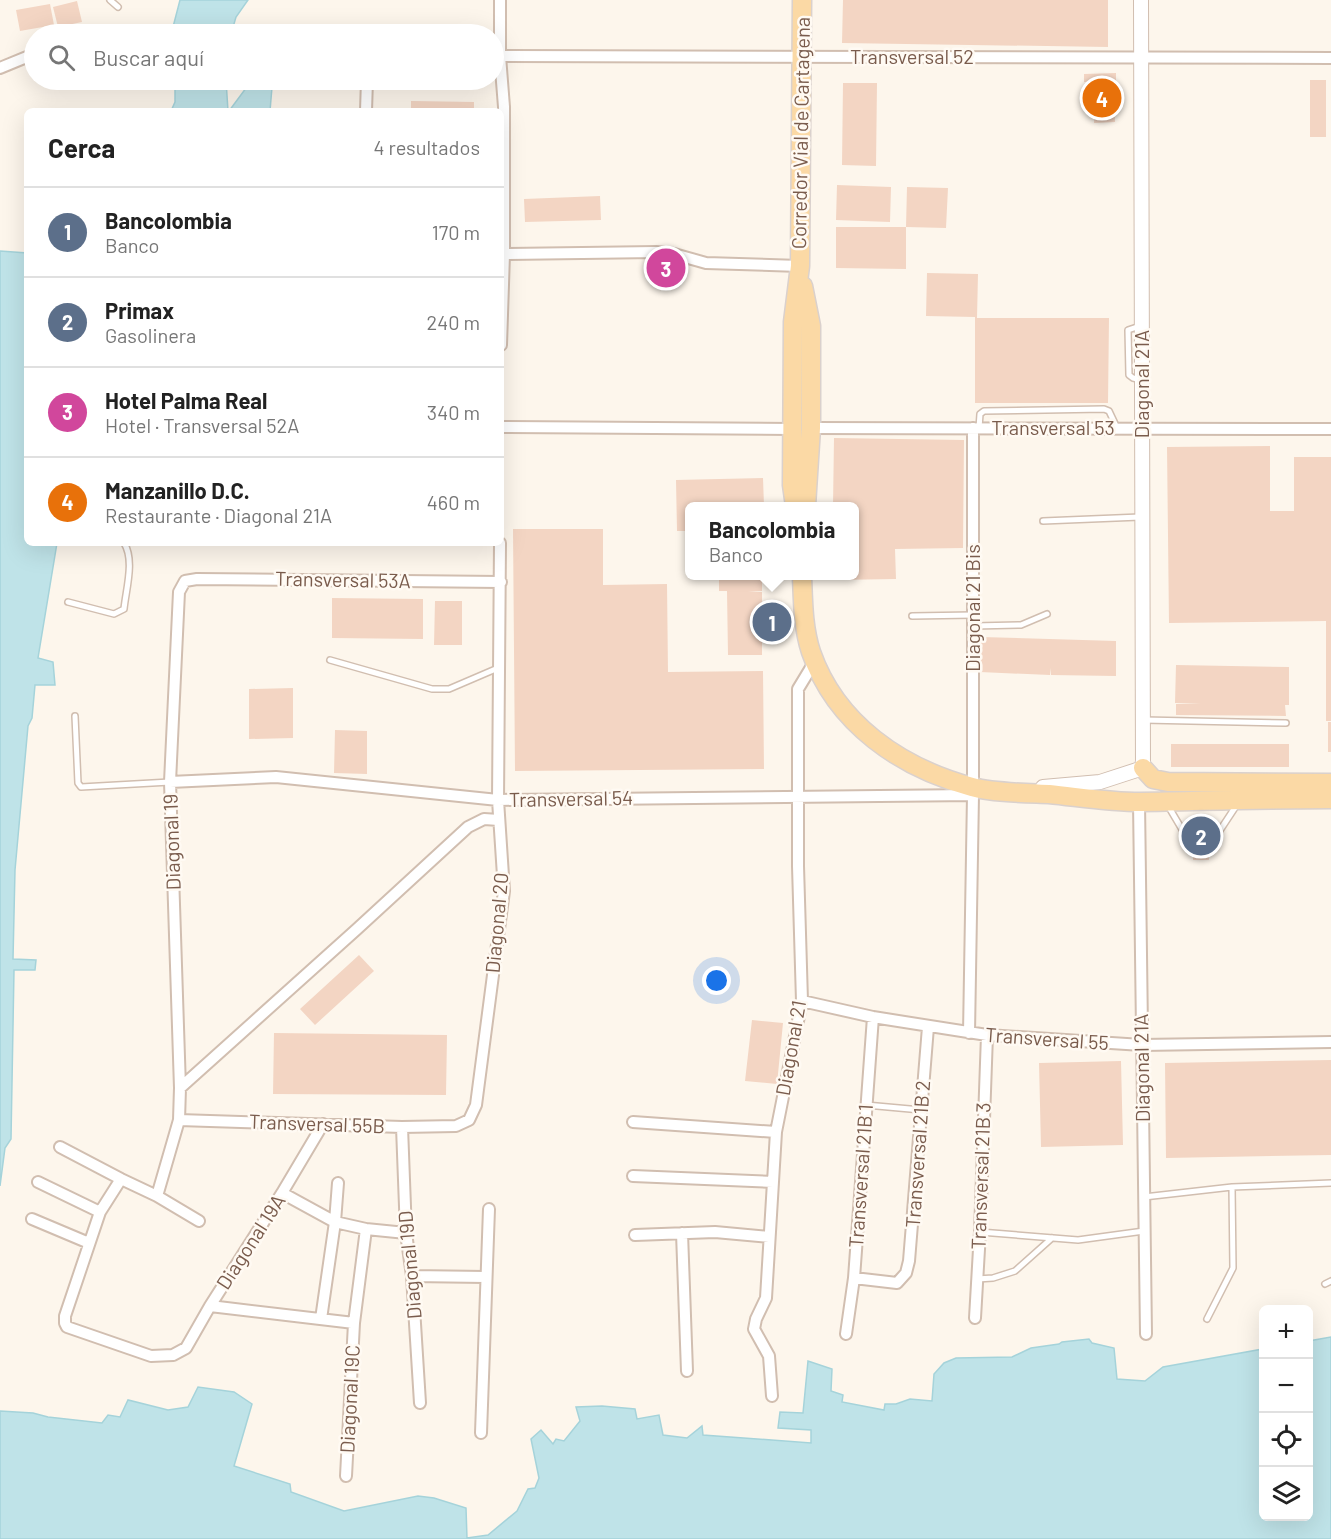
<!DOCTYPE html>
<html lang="es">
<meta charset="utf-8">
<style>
body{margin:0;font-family:Barlow,sans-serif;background:#f2f2f2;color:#222}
.controls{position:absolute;right:18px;bottom:18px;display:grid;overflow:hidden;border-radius:9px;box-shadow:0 6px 24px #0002}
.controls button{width:54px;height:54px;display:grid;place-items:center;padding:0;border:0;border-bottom:2px solid #e0e0e0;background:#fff;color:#222;font:30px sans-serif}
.you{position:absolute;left:717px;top:981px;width:21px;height:21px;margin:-15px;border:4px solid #fff;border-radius:50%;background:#1a73e8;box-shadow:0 0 0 9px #1a73e833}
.badge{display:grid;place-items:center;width:39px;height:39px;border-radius:50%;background:#e76f51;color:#fff;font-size:20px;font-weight:700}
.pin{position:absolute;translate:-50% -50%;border:3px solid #fff;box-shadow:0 2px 6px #0006}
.popup{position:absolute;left:685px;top:502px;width:174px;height:78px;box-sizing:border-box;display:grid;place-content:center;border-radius:9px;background:#fff;filter:drop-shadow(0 2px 4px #0005);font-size:20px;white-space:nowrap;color:#767676}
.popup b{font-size:22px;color:#222}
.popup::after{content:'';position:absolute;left:50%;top:100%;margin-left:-12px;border:12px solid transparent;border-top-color:#fff}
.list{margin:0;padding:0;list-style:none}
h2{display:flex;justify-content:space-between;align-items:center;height:78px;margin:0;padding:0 24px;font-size:26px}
h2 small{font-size:20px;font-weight:400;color:#767676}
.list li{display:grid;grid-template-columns:39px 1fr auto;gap:18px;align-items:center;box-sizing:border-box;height:90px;padding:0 24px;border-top:2px solid #e0e0e0}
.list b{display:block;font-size:22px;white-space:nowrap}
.list p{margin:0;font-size:20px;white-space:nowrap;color:#767676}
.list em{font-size:20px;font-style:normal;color:#767676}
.icon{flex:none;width:33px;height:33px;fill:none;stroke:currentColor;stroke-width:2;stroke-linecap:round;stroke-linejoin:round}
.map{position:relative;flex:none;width:1331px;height:1539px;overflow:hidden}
.search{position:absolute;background:#fff;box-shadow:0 6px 24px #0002;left:24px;top:24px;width:480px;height:66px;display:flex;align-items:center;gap:15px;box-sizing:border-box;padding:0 21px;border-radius:33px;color:#767676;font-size:22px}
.panel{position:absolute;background:#fff;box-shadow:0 6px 24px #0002;left:24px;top:108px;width:480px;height:438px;border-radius:9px}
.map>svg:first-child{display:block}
.water{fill:#bfe3e8;stroke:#a5d3da;stroke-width:1.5}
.building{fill:#f3d5c3}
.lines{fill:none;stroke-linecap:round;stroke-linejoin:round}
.service-casing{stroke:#d1beb0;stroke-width:8}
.minor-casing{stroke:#d1beb0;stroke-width:14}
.tertiary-casing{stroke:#d1beb0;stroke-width:16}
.primary-casing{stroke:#dad1cd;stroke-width:21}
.service{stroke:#fff;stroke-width:5}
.minor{stroke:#fff;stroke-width:10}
.tertiary{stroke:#fff;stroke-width:14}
.primary{stroke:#fbd9a5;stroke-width:18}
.labels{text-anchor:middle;stroke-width:5;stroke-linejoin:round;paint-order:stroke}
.street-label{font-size:20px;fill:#7a5c4d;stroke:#fffaf3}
</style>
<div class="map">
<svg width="1331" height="1539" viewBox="0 0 1331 1539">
<rect width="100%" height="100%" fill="#fdf6ec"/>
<path class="water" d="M180,0h68l-12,17 -5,17h-57l-1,-7z
M175,80h51l2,31h-57l4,-9z
M252,80h4l16,7 -2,24h-41z
M0,251l27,2v290h30l-19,115 15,4 2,23h-20l-3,33 -4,8 -13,144 -2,89 23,1 -1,10h-21l-3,169 -6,9 -5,38z
M1331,1337v202h-1331v-128l33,2 15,4 54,6 6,-8 12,2 8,-17 40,10 20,-3 10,-20 36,5 18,12 -18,62 56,18 1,8 53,19 74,-15 16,2 32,10 1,30 21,-3 29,-24 11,-22 7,-1 4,-10 -8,-39 10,-9 12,14 3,-5 8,2 16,-20 -4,-14 26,-1 33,3 2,10 22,-4 4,20 24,3 15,-12 1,9 108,8v-13l-33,-2 2,-16 23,1 5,-52 24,8 -1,22 12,4 -1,7 42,8 1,-6h11l14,-5 22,2 2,-27 10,-11 12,-5 56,-1 19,-9 28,-4 3,-2 27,-3 3,4 22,5 3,31 28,2 18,-14 100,-18 1,167h44l1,-175z"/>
<path class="building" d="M843,0h265v47l-266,-4z
M77,1l5,21 -24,5 -5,-20z
M50,4l4,21 -34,6 -4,-21z
M1116,73v13l5,-1v13l-7,-1 1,25 -21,1 1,-24h-5l1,-17h-7v-8z
M1310,80h16v57h-16z
M843,83h34l-1,83 -34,-1z
M411,101l63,1v9h-63z
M837,185l54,2 -1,35 -54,-2z
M907,187l41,1 -2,40 -40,-1z
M600,196l1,24 -76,2 -1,-23z
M836,227h70v42l-70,-1z
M927,273l51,1 -1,44h132l-1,85h-133v-86l-49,-1z
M834,438l130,2 -1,108 -68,1 1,30 -62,1v-4h20v-70h-21z
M1270,446v65h24v-54h37v264h-5v-100l-157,2 -2,-176z
M763,478l1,28h-74v25h-13l-1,-51z
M513,529h90v56l64,-1 1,88 95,-1 1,98 -249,2z
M719,576h43v15h-14l14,1v63h-34l-1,-64h-8z
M332,598l91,1v40l-91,-1z
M435,601h27v44h-28z
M981,637l135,4v35l-65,-1 -1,-7v7l-70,-3z
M1176,665l113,2v38h-4l1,11 -110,-1v-11l25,-1h-26z
M293,688v50l-44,1v-50z
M1328,722h3v30h-3z
M335,730l32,1v43l-33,-1z
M1171,744h118v23h-118z
M1209,823v37h-16v-36z
M359,955l15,16 -59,54 -15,-16z
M752,1020l31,3 -6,61 -32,-3z
M274,1033l173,2 -1,60 -173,-1z
M1331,1060v95l-165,3 -1,-95z
M1121,1061l2,84 -82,2 -2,-84z"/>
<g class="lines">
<defs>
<path id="service" d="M110,0l8,7
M1140,326l-12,4 1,45 4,3 9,2
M979,428l1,-14 4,-3 120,-2 5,2 8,17
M1043,521l97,-4
M68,602l46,12 10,-5c2,-20 11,-49 0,-66
M912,616l61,-1
M974,626l47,-1 26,-11
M330,660l102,29h17l49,-21
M75,716l3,67 3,4 89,-5
M1144,720l142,3
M1167,804l26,44
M1209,847l29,-44
M866,1105l55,5
M1144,1197l88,-10 99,-4
M980,1232l98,8 66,-9
M977,1279l16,-1 22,-7 37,-33
M1325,1284l6,-3
M1207,1319l26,-51 -1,-81"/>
<path id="minor" d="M500,0v56l4,51v147l-3,91
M494,56l837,2
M0,68l34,-14
M366,111l1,-31
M504,254l152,-2 18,2 32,9 94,3
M501,427l292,2
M811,428l520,1
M500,543l-2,257 6,91 -28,214 -7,15 -13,6 -54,1 -223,-7 1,-32 -10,-306 9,-190 6,-11 12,-2 304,3
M170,782l106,-5 222,23 475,-5
M1139,802l7,532
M802,1001l71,16 114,18 155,10 189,-3
M969,1033l4,-238v-367
M180,1088l177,-159 111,-102 16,-8 15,1
M179,1120l-22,76 42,25
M633,1122l143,10
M402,1127l4,106 6,43 8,127
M60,1147l61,32 36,17
M633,1176l140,6
M121,1179l-21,33 -35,104v7l2,4 84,29 22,-1 13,-7 24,-42 72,-113 41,-69
M38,1182l62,30
M282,1193l53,29 31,7 40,4
M32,1219l57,24
M682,1233l5,138
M635,1235l80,-3 54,5
M412,1276l73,1
M854,1278l43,5 9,-10 3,-12 19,-234
M210,1306l144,17
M975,1318l5,-86 7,-197
M321,1319l14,-97 3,-39
M846,1334l8,-56 19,-261
M772,1396l-3,-40 -15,-27 2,-10 10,-21 10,-166 26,-131 -4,-135v-177l17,-28
M481,1433l8,-224
M346,1476l8,-153 12,-94"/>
<path id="tertiary" d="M1043,787l57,-5 43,-14 -2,-768"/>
<path id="primary" d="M803,286l8,40v102l-5,78
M795,506l-3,-21 1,-163 7,-56 2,-266
M802,576c1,25 1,52 9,76 25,72 90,116 161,135 23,6 53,6 77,7 30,3 61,8 91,8 63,-1 127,-3 191,-3
M1143,768l10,11 15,3 163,1"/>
</defs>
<use href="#service" class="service-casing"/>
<use href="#minor" class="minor-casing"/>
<use href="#tertiary" class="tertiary-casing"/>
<use href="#primary" class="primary-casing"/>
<use href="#service" class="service"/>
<use href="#minor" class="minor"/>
<use href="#tertiary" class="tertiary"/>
<use href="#primary" class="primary"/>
</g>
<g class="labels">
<g class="street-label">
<text x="912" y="64">Transversal 52</text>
<text transform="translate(801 133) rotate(-89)" y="7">Corredor Vial de Cartagena</text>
<text transform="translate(1142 384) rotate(-90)" y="7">Diagonal 21A</text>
<text x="1053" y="435">Transversal 53</text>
<text transform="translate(343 580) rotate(1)" y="7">Transversal 53A</text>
<text transform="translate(973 608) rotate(-90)" y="7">Diagonal 21 Bis</text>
<text transform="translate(571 799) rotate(-1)" y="7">Transversal 54</text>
<text transform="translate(172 842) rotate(-92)" y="7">Diagonal 19</text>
<text transform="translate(497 923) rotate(-85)" y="7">Diagonal 20</text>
<text transform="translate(1047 1039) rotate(4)" y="7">Transversal 55</text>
<text transform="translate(791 1048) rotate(-80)" y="7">Diagonal 21</text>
<text transform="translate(1142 1068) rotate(-91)" y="7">Diagonal 21A</text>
<text transform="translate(317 1124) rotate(2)" y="7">Transversal 55B</text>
<text transform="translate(918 1154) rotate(-86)" y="7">Transversal 21B 2</text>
<text transform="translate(861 1176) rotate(-86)" y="7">Transversal 21B 1</text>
<text transform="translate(981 1176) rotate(-88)" y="7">Transversal 21B 3</text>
<text transform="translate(251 1242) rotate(-57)" y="7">Diagonal 19A</text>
<text transform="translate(410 1265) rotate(-95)" y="7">Diagonal 19D</text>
<text transform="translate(350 1399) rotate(-87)" y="7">Diagonal 19C</text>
</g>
</g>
</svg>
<div class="controls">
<button>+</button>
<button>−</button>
<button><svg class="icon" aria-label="locate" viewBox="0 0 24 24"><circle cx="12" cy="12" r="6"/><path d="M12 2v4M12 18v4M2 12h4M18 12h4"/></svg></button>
<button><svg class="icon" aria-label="layers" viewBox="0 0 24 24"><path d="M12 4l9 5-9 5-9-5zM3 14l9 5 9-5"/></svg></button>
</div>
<div class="you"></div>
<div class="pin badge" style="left:772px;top:622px;background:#5c6f8a">1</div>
<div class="popup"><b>Bancolombia</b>Banco</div>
<div class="pin badge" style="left:1201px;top:836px;background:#5c6f8a">2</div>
<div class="pin badge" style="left:666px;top:268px;background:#d1479c">3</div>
<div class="pin badge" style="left:1102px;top:98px;background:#e8710a">4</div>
<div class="search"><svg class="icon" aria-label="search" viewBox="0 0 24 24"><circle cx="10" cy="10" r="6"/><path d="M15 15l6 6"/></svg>Buscar aquí</div>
<section class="panel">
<h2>Cerca<small>4 resultados</small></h2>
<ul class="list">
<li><span class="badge" style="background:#5c6f8a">1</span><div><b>Bancolombia</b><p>Banco</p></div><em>170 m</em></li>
<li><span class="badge" style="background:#5c6f8a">2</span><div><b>Primax</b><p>Gasolinera</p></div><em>240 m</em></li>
<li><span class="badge" style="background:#d1479c">3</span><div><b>Hotel Palma Real</b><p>Hotel · Transversal 52A</p></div><em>340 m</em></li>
<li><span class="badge" style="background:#e8710a">4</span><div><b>Manzanillo D.C.</b><p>Restaurante · Diagonal 21A</p></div><em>460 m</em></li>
</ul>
</section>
</div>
